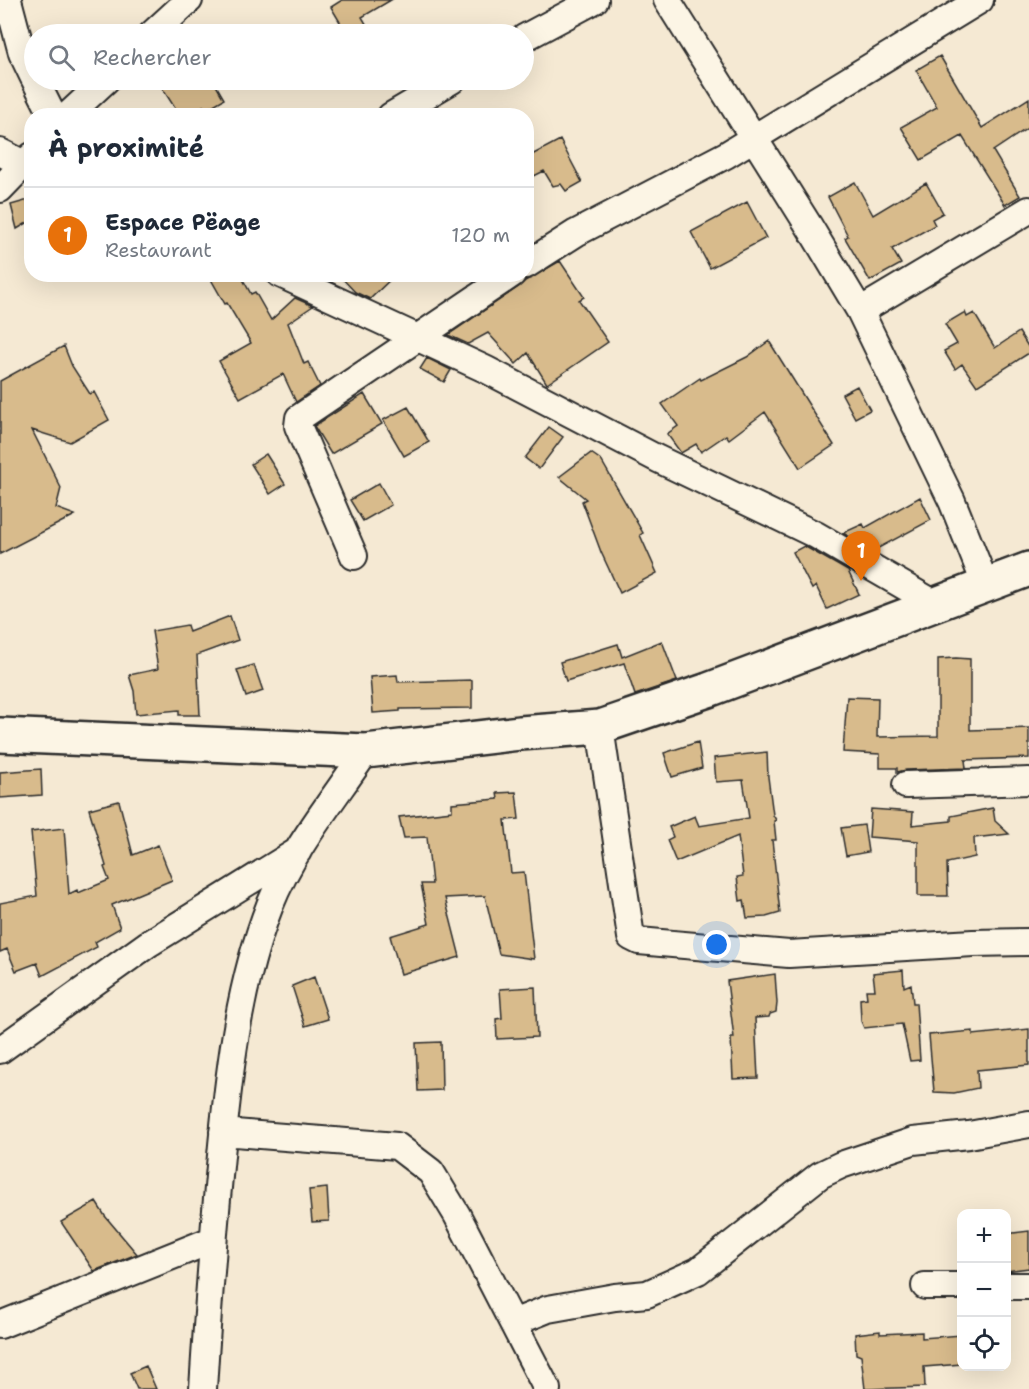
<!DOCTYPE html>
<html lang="fr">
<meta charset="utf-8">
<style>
body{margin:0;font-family:"Shantell Sans",sans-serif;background:#f2f2f3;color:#1f2937}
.controls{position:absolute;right:18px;bottom:18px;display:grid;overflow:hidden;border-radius:12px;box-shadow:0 6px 24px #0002}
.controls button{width:54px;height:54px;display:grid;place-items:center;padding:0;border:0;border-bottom:2px solid #e0e1e3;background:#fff;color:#1f2937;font:30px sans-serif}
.you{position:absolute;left:717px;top:945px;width:21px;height:21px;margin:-15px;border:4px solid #fff;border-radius:50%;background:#1a73e8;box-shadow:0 0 0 9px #1a73e833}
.badge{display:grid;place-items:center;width:39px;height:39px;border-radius:50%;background:#0f766e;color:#fff;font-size:20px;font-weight:700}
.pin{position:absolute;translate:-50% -50px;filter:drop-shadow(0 2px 3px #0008)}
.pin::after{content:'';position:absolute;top:32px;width:21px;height:18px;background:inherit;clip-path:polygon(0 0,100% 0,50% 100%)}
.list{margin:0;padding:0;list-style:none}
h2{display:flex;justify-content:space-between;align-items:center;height:78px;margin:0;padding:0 24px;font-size:26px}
h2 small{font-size:20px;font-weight:400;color:#747a83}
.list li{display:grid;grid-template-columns:39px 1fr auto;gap:18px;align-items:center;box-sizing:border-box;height:96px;padding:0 24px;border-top:2px solid #e0e1e3}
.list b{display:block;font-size:22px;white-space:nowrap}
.list p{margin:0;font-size:20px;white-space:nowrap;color:#747a83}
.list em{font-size:20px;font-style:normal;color:#747a83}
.icon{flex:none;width:33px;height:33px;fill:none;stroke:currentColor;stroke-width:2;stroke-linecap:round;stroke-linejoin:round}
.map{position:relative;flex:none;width:1029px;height:1389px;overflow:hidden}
.search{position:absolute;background:#fff;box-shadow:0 6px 24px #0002;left:24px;top:24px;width:510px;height:66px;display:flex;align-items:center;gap:15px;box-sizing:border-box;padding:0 21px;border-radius:33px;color:#747a83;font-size:22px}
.panel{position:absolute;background:#fff;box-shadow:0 6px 24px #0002;left:24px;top:108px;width:510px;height:174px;border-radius:24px}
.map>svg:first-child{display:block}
.building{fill:#d8bb8c;stroke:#2b2b2b;stroke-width:1.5}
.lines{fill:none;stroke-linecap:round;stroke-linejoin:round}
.minor-casing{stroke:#2b2b2b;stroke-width:30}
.highway-casing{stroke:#2b2b2b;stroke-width:38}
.minor{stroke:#fcf5e5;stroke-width:26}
.highway{stroke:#fcf5e5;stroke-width:33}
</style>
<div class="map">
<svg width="1029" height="1389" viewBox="0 0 1029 1389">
<rect width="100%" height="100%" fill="#f5e9d3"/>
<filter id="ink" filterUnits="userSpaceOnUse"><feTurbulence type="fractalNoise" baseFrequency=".0167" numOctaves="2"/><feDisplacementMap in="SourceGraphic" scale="12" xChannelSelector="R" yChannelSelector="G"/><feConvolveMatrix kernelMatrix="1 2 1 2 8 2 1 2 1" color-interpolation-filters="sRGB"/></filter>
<g filter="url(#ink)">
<path class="building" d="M342,0h49l-29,17 10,17h-25l-16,-27z
M940,56l42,72 47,-30v29l-36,24 27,45 -15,9 -43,-69 -41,24 -20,-33 36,-20 -21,-37z
M157,80h56l11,19 -19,11 -2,-4 -12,10h-11z
M560,140l22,42 -16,9 -5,-7 -8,2 -9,-15 -18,9v-22z
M855,182l18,33 53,-32 17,30 -11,6 3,6 -43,24 9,15 -31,17 -25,-43 3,-2 -20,-39z
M32,199v21l-15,9 -6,-24z
M747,202l19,36 -56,30 -19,-36z
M560,261l24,36 -5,3 29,42 -61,42 -19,-31 -12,11 -28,-31 -20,11 -20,-9 72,-49 5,-5z
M208,274h32l11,20 4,-2 16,28 24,-22 18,8 -25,17 16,41 4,-2 12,24 -24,16 -13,-28 -43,24 -21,-37 32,-18 -24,-40 -2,1z
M338,274h58l-26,25 -15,-7z
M965,312l2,5 7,-4 21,35 24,-16 10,16v5l-52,33 -15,-22 -7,5 -11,-18 13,-7 -12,-20z
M769,341l65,104 -34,23 -35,-56 -36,27 -3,-4 -25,17 -5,-8 -15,9 -14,-19 11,-8 -16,-22 38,-26 1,2 46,-23z
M64,346l8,20 18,28 4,-2 15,28 -39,22 -38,-12 29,58 -5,20 19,7 -75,39v-173z
M427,358l24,12 -7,12 -24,-13z
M857,386l13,24 -15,8 -13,-24z
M364,394l18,30 -51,30 -17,-28z
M408,407l21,35 -25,14 -21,-36z
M549,427l14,10 -24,32 -14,-11z
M591,453l10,7 42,73 -3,2 17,38 -37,20 -19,-41 -19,-51 4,-2 -27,-22z
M266,454l19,30 -15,10 -19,-30z
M379,483l12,22 -28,16 -13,-21z
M920,497l11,23 -58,31 -30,-18 20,-9 2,4z
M804,546l44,25 11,23 -32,15 -11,-23 -4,3 -19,-37z
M230,616l8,24 -41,15 3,60h-21v-5l-43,4 -2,-23 -5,-16 29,-6 -6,-38 35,-6 2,7z
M662,641l15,40 -42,14 -11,-32 -58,18 -6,-19 58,-18 4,13z
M956,658l14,1v71l59,-2v30l-64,2 1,8 -60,2 -9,2v-4h-17v-14l-37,-2 4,-55 31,1 -1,39 61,-1v-77z
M254,665l9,26 -17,6 -9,-27z
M397,675l1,7 74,-2v28l-72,1v2l-27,2 -3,-36z
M698,742l4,26 -30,9 -8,-24z
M767,752l1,25 5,38 3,5 -2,1 2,19h-4l8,73 -14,4 -19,1 -3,-18 -4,1 -3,-24 6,-1 -5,-40 -62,26 -9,-22 6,-3 -4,-10 26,-11 4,10 50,-8 -6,-38 -27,2 -2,-24z
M41,769l1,26 -42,3v-26z
M516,792l3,27 -14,1 6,53 13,-1 10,87 -35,-5 -14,-58 -40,2 15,59 -59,17 -11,-38 39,-12 -8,-40h11l-5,-47 -23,1 -5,-21 53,-6v-8l46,-4 -1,-6z
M119,801l14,54 25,-10 14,35 -60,25 8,23 -25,14 2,5 -55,29 -5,-13 -21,8 -9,-22 -7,3v-49l37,-7 -6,-64 33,-4 5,66 8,-4 1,3 31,-13 -5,-13 2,-1 -17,-57z
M993,808l2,13 14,13 -35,4 1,19 -28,6 1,33h-30v-55l-49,-4 2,-28 42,3 -1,13 39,-4v-5z
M864,825l4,27 -22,4 -5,-28z
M903,970l1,17 7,-3 2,19h3l4,57 -10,1 -8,-37 -38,4 -3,-7 -1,-22 7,-1 -1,-8h9l-2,-17z
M775,974l2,29 -1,9 -6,2 -1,3 -14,1 3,60 -25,1 -2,-41h3l-7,-57z
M314,977l14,42 -23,7 -13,-40z
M535,987l2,50 -40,2 -1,-20 6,-1 -2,-29z
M1029,1029v36l-52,5 1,18 -24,5 -20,-1 -5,-57 44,-4v4z
M441,1042l1,48 -24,1 -2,-48z
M327,1188l2,33 -17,1 -3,-32z
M96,1202l9,14 32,38 -43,17 -33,-49z
M1029,1231v37l-23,3v-37z
M880,1331v3l42,-2v6l40,-3v29l-38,3 1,20 -60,2 -4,-33 -5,-2 -1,-20z
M146,1366l10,23h-19l-7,-16z"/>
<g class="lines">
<defs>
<path id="minor" d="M8,0l14,53 12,25
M667,0l142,226 51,85 92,190 34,85
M152,34l37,-34
M524,38l71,-38
M35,80l18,36
M67,116l39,-36
M391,116l61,-36
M0,152l32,16
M0,189l32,-33
M526,265l50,-32 150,-78 254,-155
M280,274l205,95 173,90 158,76 121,70
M860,311l169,-101
M354,556l-56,-130 1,-8 213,-144
M600,727l31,210 8,4 22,2 128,11 184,-11 56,-1
M906,785l123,-4
M0,1050l148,-106 150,-93
M223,1132l174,14 34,26 26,43 90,174
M925,1286h37
M1006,1286h23
M513,1323l35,-14 67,-12 32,-3 51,-23 122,-96 21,-10 72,-24 56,-6 60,-11
M0,1325l212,-85
M203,1389c5,-82 11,-163 19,-244 8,-82 18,-163 48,-240 22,-55 63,-105 96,-154"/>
<path id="highway" d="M0,735l366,16 154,-18 80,-6 108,-37 321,-121"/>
</defs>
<use href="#minor" class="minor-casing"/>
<use href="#highway" class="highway-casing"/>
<use href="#minor" class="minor"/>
<use href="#highway" class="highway"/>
</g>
</g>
</svg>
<div class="controls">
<button>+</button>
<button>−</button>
<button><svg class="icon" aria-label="locate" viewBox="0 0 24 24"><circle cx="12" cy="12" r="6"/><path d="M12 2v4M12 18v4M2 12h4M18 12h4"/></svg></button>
</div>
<div class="you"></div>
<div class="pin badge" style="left:861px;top:581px;background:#e8710a">1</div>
<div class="search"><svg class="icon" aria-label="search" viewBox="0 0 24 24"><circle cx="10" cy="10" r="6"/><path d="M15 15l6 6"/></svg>Rechercher</div>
<section class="panel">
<h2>À proximité<small></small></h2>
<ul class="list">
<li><span class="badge" style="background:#e8710a">1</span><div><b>Espace Pëage</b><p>Restaurant</p></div><em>120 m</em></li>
</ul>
</section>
</div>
